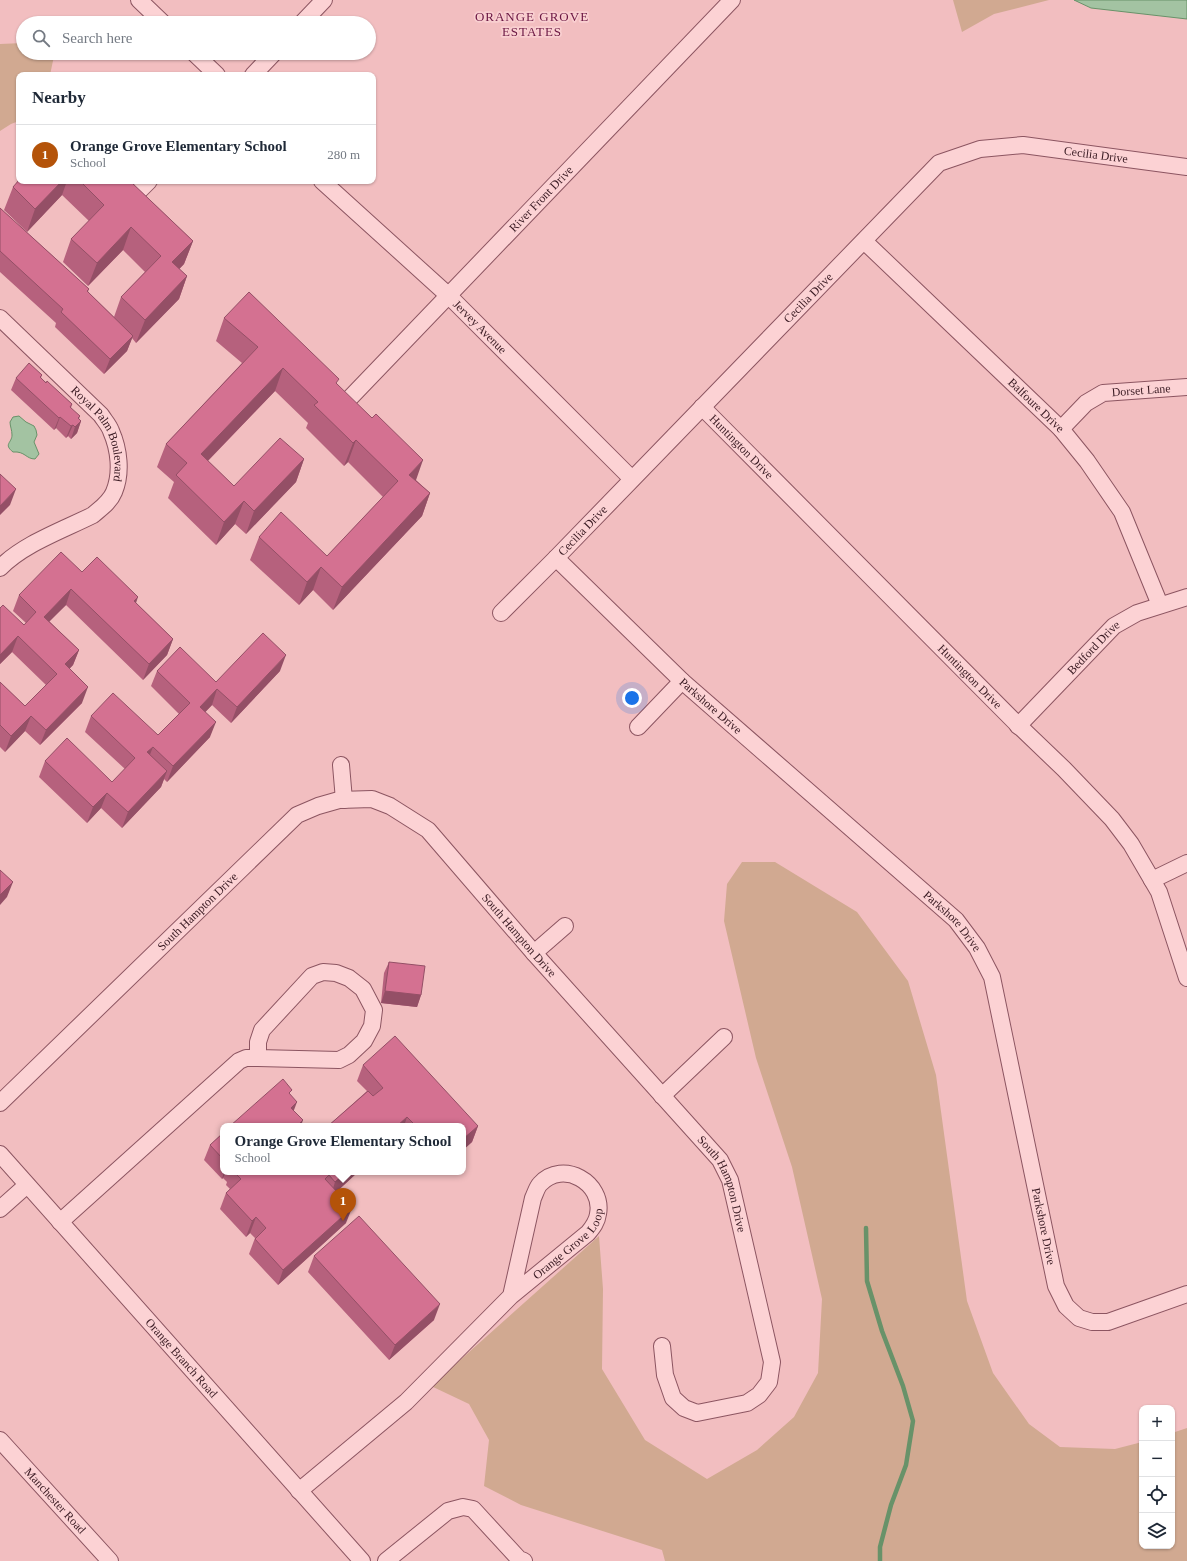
<!DOCTYPE html>
<meta charset="utf-8">
<style>
body{margin:0;font-family:Georgia,serif;background:#f6f6f7;color:#1f2937}
.controls{position:absolute;right:12px;bottom:12px;display:grid;overflow:hidden;border-radius:8px;box-shadow:0 1px 3px #0004}
.controls button{width:36px;height:36px;display:grid;place-items:center;padding:0;border:0;border-bottom:1px solid #e0e1e3;background:#fff;color:#1f2937;font:20px sans-serif}
.you{position:absolute;left:632px;top:698px;width:14px;height:14px;margin:-10px;border:3px solid #fff;border-radius:50%;background:#1a73e8;box-shadow:0 0 0 6px #1a73e833}
.badge{display:grid;place-items:center;width:26px;height:26px;border-radius:50%;background:#b45309;color:#fff;font-size:13px;font-weight:700}
.pin{position:absolute;translate:-50% -33px;filter:drop-shadow(0 1px 2px #0008)}
.pin::after{content:'';position:absolute;top:21px;width:14px;height:12px;background:inherit;clip-path:polygon(0 0,100% 0,50% 100%)}
.popup{position:absolute;left:220px;top:1123px;width:246px;height:52px;box-sizing:border-box;display:grid;place-content:center;border-radius:8px;background:#fff;filter:drop-shadow(0 1px 3px #0005);font-size:13px;white-space:nowrap;color:#747a83}
.popup b{font-size:15px;color:#1f2937}
.popup::after{content:'';position:absolute;left:50%;top:100%;margin-left:-8px;border:8px solid transparent;border-top-color:#fff}
.list{margin:0;padding:0;list-style:none}
h2{display:flex;justify-content:space-between;align-items:center;height:52px;margin:0;padding:0 16px;font-size:17px}
h2 small{font-size:13px;font-weight:400;color:#747a83}
.list li{display:grid;grid-template-columns:26px 1fr auto;gap:12px;align-items:center;box-sizing:border-box;height:60px;padding:0 16px;border-top:1px solid #e0e1e3}
.list b{display:block;font-size:15px;white-space:nowrap}
.list p{margin:0;font-size:13px;white-space:nowrap;color:#747a83}
.list em{font-size:13px;font-style:normal;color:#747a83}
.icon{flex:none;width:22px;height:22px;fill:none;stroke:currentColor;stroke-width:2;stroke-linecap:round;stroke-linejoin:round}
.map{position:relative;flex:none;width:1187px;height:1561px;overflow:hidden}
.search{position:absolute;background:#fff;box-shadow:0 1px 3px #0004;left:16px;top:16px;width:360px;height:44px;display:flex;align-items:center;gap:10px;box-sizing:border-box;padding:0 14px;border-radius:22px;color:#747a83;font-size:15px}
.panel{position:absolute;background:#fff;box-shadow:0 1px 3px #0004;left:16px;top:72px;width:360px;height:112px;border-radius:8px}
.map>svg:first-child{display:block}
.green{fill:#d1a991}
.water{fill:#a3c3a2;stroke:#689269}
.lines{fill:none;stroke-linecap:round;stroke-linejoin:round}
.stream{stroke:#689269;stroke-width:4.5}
.minor-casing{stroke:#8c5561;stroke-width:18}
.minor{stroke:#fcd2d4;stroke-width:16}
.wall{fill:#b6617d}
.shaded-wall{fill:#944f66}
.building{fill:#d47191;stroke:#944f66}
.labels{text-anchor:middle;stroke-width:3.5;stroke-linejoin:round;paint-order:stroke}
.street-label{font-size:12px;fill:#3a1b23;stroke:#f9cfd0}
.neighbourhood-label{font-size:13px;letter-spacing:1px;fill:#6b1743;stroke:#f9cfd0}
</style>
<div class="map">
<svg width="1187" height="1561" viewBox="0 0 1187 1561">
<rect width="100%" height="100%" fill="#f2bec0"/>
<path class="green" d="M953,0h96l-55,14 -32,18z
M23,43v10h26l5,3 -4,19h-31v46l-8,3 -11,7v-87z
M742,862h33l82,50 51,69 28,94 31,226 26,72 36,51 31,23 55,2 27,-7v104h30v-113l15,-5v133h-522l-3,-11 -141,-45 -37,-19 5,-46 -20,-36 -38,-18 168,-150 4,53 -1,80 43,71 62,39 50,-29 37,-33 24,-44 4,-74 -30,-132 -36,-109 -32,-137 3,-37z"/>
<path class="water" d="M1074,0h113v19l-96,-11z
M19,416l7,6 8,4 2,4 1,5 -3,7 5,12 -4,5c-9,0 -10,-8 -22,-7 -10,-8 -1,-9 -1,-17 0,-5 -2,-9 -2,-13l3,-5z"/>
<g class="lines">
<path class="stream" d="M866,1228l1,53 15,50 21,55 10,35 -7,44 -15,40 -11,42v14"/>
<defs>
<g id="minor">
<path d="M139,0l24,23"/>
<path d="M302,23l22,-23"/>
<path d="M194,53l23,22"/>
<path d="M253,75l21,-22"/>
<path id="s1" d="M322,181l127,115 183,183"/>
<path d="M140,190l9,-9"/>
<path id="s2" d="M864,241l197,188 26,32 35,51 38,93"/>
<path id="s3" d="M0,318l101,97c3,5 8,10 10,16 8,18 11,42 3,61 -4,10 -13,16 -21,23 -30,15 -70,29 -93,53"/>
<path id="s4" d="M350,398l382,-398"/>
<path id="s5" d="M702,407l315,317 47,45 48,50 19,25 28,48 28,86"/>
<path id="s6" d="M1061,429l25,-26 17,-10 84,-6"/>
<path id="s7" d="M556,558l126,123 274,239 21,28 15,29 64,309 10,20 13,12 13,4h16l79,-28"/>
<path id="s8" d="M501,613l55,-55 383,-395 41,-14 43,-4 164,22"/>
<path id="s9" d="M1018,726l96,-100 23,-13 50,-16"/>
<path d="M638,727l44,-46"/>
<path d="M341,765l3,35"/>
<path d="M1152,880l35,-17"/>
<path d="M534,953l31,-27"/>
<path d="M662,1096l62,-59"/>
<path id="s10" d="M0,1103l297,-288 21,-9 21,-6 33,-1 18,7 38,24 106,123 186,207 10,20 42,182 -3,20 -10,13 -12,8 -50,10 -13,-5 -11,-10 -8,-23 -3,-29"/>
<path id="s11" d="M0,1154l362,407"/>
<path d="M0,1209l27,-24"/>
<path d="M60,1222l179,-161 7,-3h12l81,2 10,-5 15,-14 8,-15 2,-16 -11,-21 -14,-11 -13,-5 -13,-1 -11,4 -50,54 -4,12v16"/>
<path id="s12" d="M0,1440l110,121"/>
<path id="s13" d="M299,1491l107,-89 105,-106 77,-63c5,-6 9,-11 10,-19 6,-31 -35,-55 -58,-30 -3,3 -5,10 -7,14l-22,98"/>
<path d="M386,1561l62,-50 15,-4 10,2 46,50 5,2"/>
</g>
</defs>
<use href="#minor" class="minor-casing"/>
<use href="#minor" class="minor"/>
</g>
<path class="wall" d="M19,181h111l63,60 -9,23 -5,5 8,7 -8,23 -43,44 -4,-5 -5,13 -23,23 -49,-47 1,-4 -56,-51v-64l89,81 -1,3 26,25 7,-20 24,-25 -22,-22 -35,36 -25,-24 8,-23 18,-18 -27,-26 -35,37 -23,-22 9,-23z
M224,318l113,66 79,96 14,13 -8,23 -89,94 -20,-20 -14,15 -49,-45 9,-23 68,19 56,-59 -35,-35 -4,4 -38,-38 2,-5 -33,-32 -67,70 26,25 70,-27 -8,23 -50,52 -11,-10 -19,21 -48,-47 6,-16 -17,-15 9,-23 76,-81 -26,-22z
M42,375l-1,3 31,26 -1,4 10,13 -4,12 -6,6 -3,-3 -2,2 -10,-10 -2,2 -43,-40 5,-12z
M82,572l54,31 37,36 -6,16 -24,25 -77,-75 -17,16 30,29 -6,15 -4,4 13,34 -42,42 -15,-14 -20,21 -5,-5v-65l25,24 21,-21 -34,-33 -12,12v-56l24,17 2,-2 -13,-12 6,-16z
M157,671l59,11 64,-11 -49,52 -19,-18 -7,7 5,25 -43,45 -3,-3 -3,8 -39,41 -21,-20 -14,15 -48,-46 6,-16 67,21 13,-13 -40,-37 6,-16 67,19 21,-21 -28,-28z
M389,962l32,33 -4,12 -36,-4 3,-30z
M363,1065l115,61 -6,16 -9,8v-24h-135l39,-35 -10,-10z
M223,1133v39h135l-21,19 9,32 -68,62 -29,-31 6,-16 -5,-5 -4,4 -26,-28 6,-16 4,-4 -4,-4 1,-3 -4,-4 -1,1 -18,-19 6,-15z
M314,1256l120,64 -45,40 -81,-88z"/>
<path class="shaded-wall" d="M62,181h5l-5,14 -35,37 8,-23z
M131,227l-8,23 -35,36 9,-23z
M193,241l-9,23 -20,21 8,-23z
M187,276l-8,23 -43,44 9,-23z
M133,336l-6,15 -23,23 6,-15z
M283,368l-8,23 -83,86 9,-23z
M80,416l-4,10 5,-5 -4,12 -6,6 7,-21z
M60,417l-4,11 -2,2 5,-12z
M73,425l-5,11 -2,2 5,-12z
M356,440l-8,22 -4,4 9,-23z
M304,459l-8,23 -50,52 8,-23z
M423,460l-8,23 -6,-8z
M16,489l-6,16 -10,10v-9z
M430,493l-8,23 -89,94 9,-23z
M244,501l-9,23 -19,21 8,-23z
M321,567l-8,23 -14,15 8,-23z
M71,589l-5,16 -27,27 5,-15z
M138,597l-5,15 1,-11z
M18,636l-6,16 -12,12v-9z
M173,639l-6,16 -24,25 6,-16z
M79,650l-6,15 -14,15 6,-16z
M286,655l-6,16 -49,52 6,-16z
M88,687l-6,16 -42,42 6,-15z
M217,689l-5,16 -17,18 5,-16z
M31,716l-6,15 -20,21 6,-16z
M216,722l-6,15 -43,45 6,-16z
M153,747l-6,15v-10z
M167,771l-6,16 -39,41 6,-16z
M107,793l-6,15 -14,15 6,-16z
M13,882l-6,15 -7,8v-10z
M385,991l36,4 -4,12 -36,-4z
M297,1102l-6,16v-10z
M407,1117l-3,9h-7z
M303,1120l-2,6h-4z
M478,1126l-6,16 -9,8v-11z
M224,1172h2l-3,6 -1,1z
M346,1172h12l-28,26 5,-16z
M352,1208l-6,15 -68,62 5,-15z
M256,1217l-6,16 -4,4 6,-16z
M440,1304l-6,16 -45,40 6,-15z"/>
<path class="building" d="M19,180v1h43l-27,28 -22,-22z
M80,181h50l63,60 -21,21 15,14 -42,44 -24,-23 40,-41 -30,-29 -34,36 -26,-24 33,-34z
M0,208l89,81 -2,2 46,45 -23,23 -49,-47 2,-3 -63,-58z
M249,292l90,87 -3,4 36,35 4,-4 47,46 -14,15 21,18 -88,94 -21,-20 -14,15 -48,-45 22,-25 46,44 71,-75 -42,-41 -3,3 -39,-38 4,-3 -35,-34 -82,86 33,32 46,-48 24,21 -50,52 -10,-10 -20,21 -48,-47 11,-12 -21,-19 92,-97 -34,-29z
M29,363l13,12 -2,2 6,6 1,-2 25,23 -2,3 10,9 -2,2 3,3 -6,6 -2,-2 -2,1 -11,-9 -1,1 -43,-40z
M0,474l16,15 -16,17z
M61,552l21,20 15,-15 41,40 -4,4 39,38 -24,25 -78,-75 -27,28 35,33 -14,14 23,23 -42,43 -15,-14 -20,20 -11,-11v-43l25,24 32,-32 -39,-38 -18,19v-47l3,-3 21,20 12,-13 -17,-17z
M263,633l23,22 -49,52 -20,-18 -17,18 16,15 -43,44 -20,-19 -6,5 20,19 -39,41 -21,-19 -14,14 -48,-46 22,-23 45,44 23,-24 -44,-42 22,-23 45,42 32,-32 -33,-32 23,-24 36,35z
M0,870l13,12 -13,13z
M389,962l36,4 -4,29 -36,-4z
M395,1036l83,90 -15,13v-13h-47l-9,-9 -10,9h-69l40,-35 5,5 10,-8 -20,-23z
M283,1079l9,11 -3,3 8,9 -6,6 12,12 -6,6h-67z
M223,1133v26l-13,-14z
M234,1172h112l-11,10 -6,-7 -4,4 27,29 -69,62 -28,-31 11,-11 -10,-11 -4,4 -26,-28 15,-14z
M359,1216l81,88 -45,41 -81,-89z"/>
<g class="labels">
<g class="street-label">
<text dy="4" stroke="none"><textPath href="#s8" startOffset="788">Cecilia Drive</textPath></text>
<text dy="4" stroke="none"><textPath href="#s4" startOffset="276">River Front Drive</textPath></text>
<text dy="4" stroke="none"><textPath href="#s8" startOffset="440">Cecilia Drive</textPath></text>
<text dy="4" stroke="none"><textPath href="#s1" startOffset="215">Jervey Avenue</textPath></text>
<text dy="4" stroke="none"><textPath href="#s6" startOffset="94">Dorset Lane</textPath></text>
<text dy="4" stroke="none"><textPath href="#s2" startOffset="238">Balfoure Drive</textPath></text>
<text dy="4" stroke="none"><textPath href="#s3" startOffset="156">Royal Palm Boulevard</textPath></text>
<text dy="4" stroke="none"><textPath href="#s5" startOffset="56">Huntington Drive</textPath></text>
<text dy="4" stroke="none"><textPath href="#s8" startOffset="116">Cecilia Drive</textPath></text>
<text dy="4" stroke="none"><textPath href="#s9" startOffset="109">Bedford Drive</textPath></text>
<text dy="4" stroke="none"><textPath href="#s5" startOffset="380">Huntington Drive</textPath></text>
<text dy="4" stroke="none"><textPath href="#s7" startOffset="214">Parkshore Drive</textPath></text>
<text dy="4" stroke="none"><textPath href="#s10" startOffset="275">South Hampton Drive</textPath></text>
<text dy="4" stroke="none"><textPath href="#s7" startOffset="538">Parkshore Drive</textPath></text>
<text dy="4" stroke="none"><textPath href="#s10" startOffset="695">South Hampton Drive</textPath></text>
<text dy="4" stroke="none"><textPath href="#s10" startOffset="1019">South Hampton Drive</textPath></text>
<text dy="4" stroke="none"><textPath href="#s7" startOffset="862">Parkshore Drive</textPath></text>
<text dy="4" stroke="none"><textPath href="#s13" startOffset="367">Orange Grove Loop</textPath></text>
<text dy="4" stroke="none"><textPath href="#s11" startOffset="273">Orange Branch Road</textPath></text>
<text dy="4" stroke="none"><textPath href="#s12" startOffset="82">Manchester Road</textPath></text>
</g>
<g class="neighbourhood-label">
<text x="532" y="21">ORANGE GROVE<tspan x="532" dy="15">ESTATES</tspan></text>
</g>
</g>
</svg>
<div class="controls">
<button>+</button>
<button>−</button>
<button><svg class="icon" aria-label="locate" viewBox="0 0 24 24"><circle cx="12" cy="12" r="6"/><path d="M12 2v4M12 18v4M2 12h4M18 12h4"/></svg></button>
<button><svg class="icon" aria-label="layers" viewBox="0 0 24 24"><path d="M12 4l9 5-9 5-9-5zM3 14l9 5 9-5"/></svg></button>
</div>
<div class="you"></div>
<div class="pin badge" style="left:343px;top:1221px">1</div>
<div class="popup"><b>Orange Grove Elementary School</b>School</div>
<div class="search"><svg class="icon" aria-label="search" viewBox="0 0 24 24"><circle cx="10" cy="10" r="6"/><path d="M15 15l6 6"/></svg>Search here</div>
<section class="panel">
<h2>Nearby<small></small></h2>
<ul class="list">
<li><span class="badge">1</span><div><b>Orange Grove Elementary School</b><p>School</p></div><em>280 m</em></li>
</ul>
</section>
</div>
